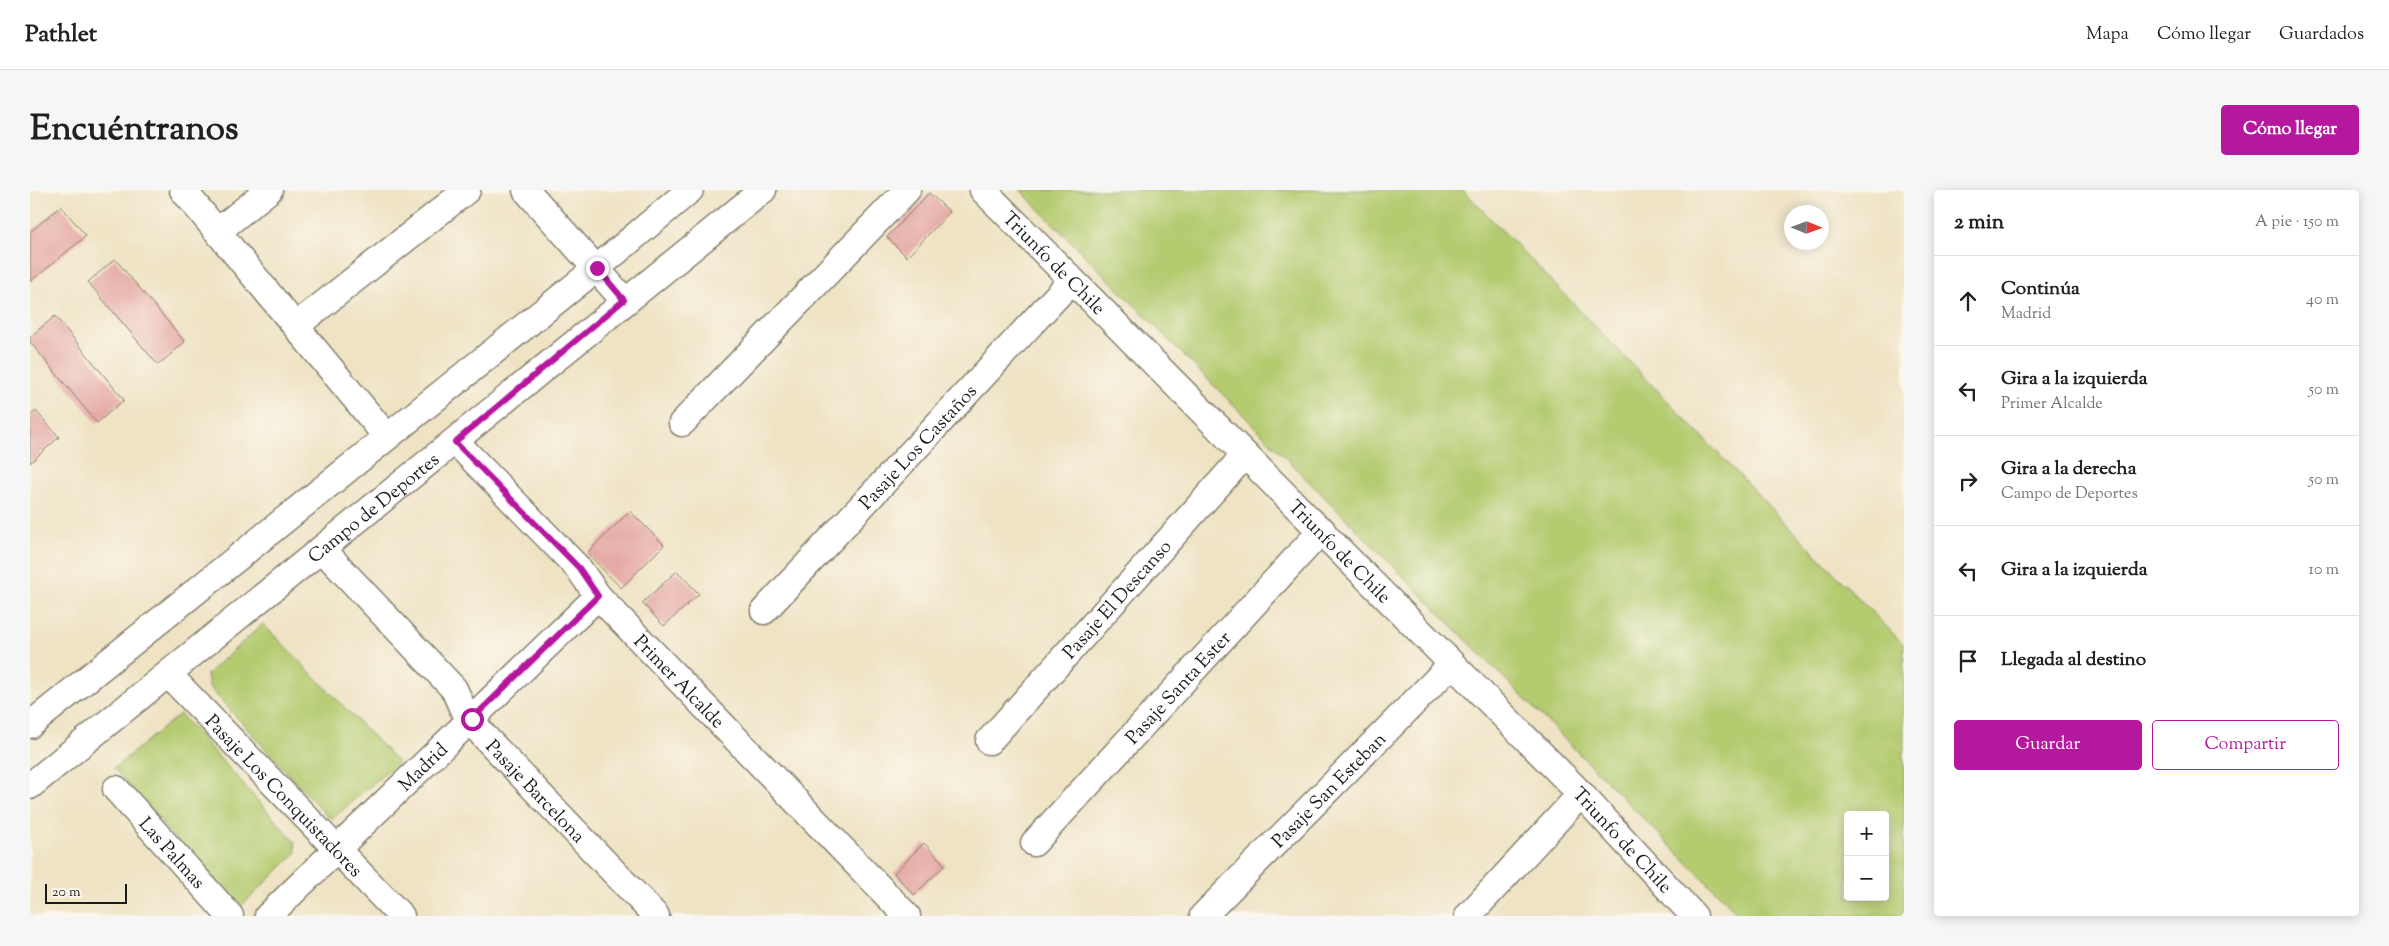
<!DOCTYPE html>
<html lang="es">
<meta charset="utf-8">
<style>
body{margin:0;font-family:"Sorts Mill Goudy",serif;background:#f6f6f6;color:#202124}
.controls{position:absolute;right:15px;bottom:15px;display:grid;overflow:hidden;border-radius:5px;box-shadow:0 2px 12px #0003}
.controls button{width:45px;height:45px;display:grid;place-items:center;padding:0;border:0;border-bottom:1px solid #e0e0e0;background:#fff;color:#202124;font:25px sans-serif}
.compass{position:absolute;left:1754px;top:15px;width:45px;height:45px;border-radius:50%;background:#fff;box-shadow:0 2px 12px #0003;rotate:91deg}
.scale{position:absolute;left:15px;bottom:12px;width:82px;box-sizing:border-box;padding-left:5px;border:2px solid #1c1c1c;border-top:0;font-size:14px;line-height:18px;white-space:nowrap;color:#1c1c1c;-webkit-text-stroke:4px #fbf7ec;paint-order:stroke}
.stop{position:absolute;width:15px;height:15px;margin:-11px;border:4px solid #b5179e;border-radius:50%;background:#fff}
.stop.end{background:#b5179e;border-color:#fff;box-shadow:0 1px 5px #0008}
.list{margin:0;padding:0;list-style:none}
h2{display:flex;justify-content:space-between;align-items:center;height:65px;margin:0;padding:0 20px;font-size:21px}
h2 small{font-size:16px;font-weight:400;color:#757577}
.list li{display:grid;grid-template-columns:32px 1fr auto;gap:15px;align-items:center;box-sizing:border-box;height:90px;padding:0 20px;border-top:1px solid #e0e0e0}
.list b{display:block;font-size:19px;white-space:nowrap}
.list p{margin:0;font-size:16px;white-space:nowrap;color:#757577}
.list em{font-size:16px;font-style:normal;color:#757577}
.actions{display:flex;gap:10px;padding:15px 20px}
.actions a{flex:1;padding:11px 0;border:1px solid #b5179e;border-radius:5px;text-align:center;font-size:18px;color:#b5179e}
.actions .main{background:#b5179e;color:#fff}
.icon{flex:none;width:28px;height:28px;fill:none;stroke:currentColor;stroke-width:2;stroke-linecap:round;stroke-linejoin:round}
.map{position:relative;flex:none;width:1874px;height:726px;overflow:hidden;border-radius:5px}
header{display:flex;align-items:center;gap:30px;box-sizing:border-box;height:70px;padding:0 25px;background:#fff;border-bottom:1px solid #e0e0e0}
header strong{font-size:24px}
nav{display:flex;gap:28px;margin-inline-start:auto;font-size:18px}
.intro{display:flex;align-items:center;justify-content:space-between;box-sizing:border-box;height:120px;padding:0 30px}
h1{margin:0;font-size:35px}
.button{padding:12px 22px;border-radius:5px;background:#b5179e;color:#fff;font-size:18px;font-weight:700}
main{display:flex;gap:30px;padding:0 30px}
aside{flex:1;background:#fff;border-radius:5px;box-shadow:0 2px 12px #0003}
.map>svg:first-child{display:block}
.green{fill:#b4cb70;stroke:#687446;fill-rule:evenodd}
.building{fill:#e5aaa6}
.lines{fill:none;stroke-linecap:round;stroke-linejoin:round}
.minor-casing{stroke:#868070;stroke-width:29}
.minor{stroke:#fff;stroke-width:26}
.route{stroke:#b5179e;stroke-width:6}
.labels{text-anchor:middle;stroke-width:4;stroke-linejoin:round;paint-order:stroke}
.street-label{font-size:19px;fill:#1c1c1c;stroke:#fbf7ec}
</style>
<header>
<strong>Pathlet</strong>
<nav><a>Mapa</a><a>Cómo llegar</a><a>Guardados</a></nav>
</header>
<div class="intro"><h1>Encuéntranos</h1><a class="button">Cómo llegar</a></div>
<main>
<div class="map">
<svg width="1874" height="726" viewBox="0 0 1874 726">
<rect width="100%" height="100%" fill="#fbf7ec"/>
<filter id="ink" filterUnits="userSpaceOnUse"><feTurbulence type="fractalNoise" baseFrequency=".02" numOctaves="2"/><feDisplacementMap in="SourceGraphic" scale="10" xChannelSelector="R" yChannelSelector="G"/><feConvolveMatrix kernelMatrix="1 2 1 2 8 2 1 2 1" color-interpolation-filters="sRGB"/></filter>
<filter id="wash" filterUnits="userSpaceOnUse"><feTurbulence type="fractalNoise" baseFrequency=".0096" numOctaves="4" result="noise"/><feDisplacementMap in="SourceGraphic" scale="20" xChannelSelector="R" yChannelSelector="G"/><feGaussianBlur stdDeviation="1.12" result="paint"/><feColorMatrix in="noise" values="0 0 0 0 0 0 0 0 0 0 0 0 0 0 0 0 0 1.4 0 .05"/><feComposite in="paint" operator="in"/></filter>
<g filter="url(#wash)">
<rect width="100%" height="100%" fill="#efe3c4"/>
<path class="green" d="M990,0h443l441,455v271h-164zM1818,625h37v82h-37z
M233,434l135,138 -65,56 -6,-2 -118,-129 -2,-13z
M150,524l115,128 1,11 -59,57 -123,-142z"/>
<g id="blocks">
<path class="building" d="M899,3l21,19 -43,45 -20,-20z
M31,16l25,30 -56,46v-50z
M85,69l70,83 -27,23 -70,-83z
M25,126l69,84 -27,23 -67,-81v-5z
M6,221l23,26 -29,26v-47z
M600,321l34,34 -43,43 -34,-35z
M647,381l22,23 -35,32 -22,-23z
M894,653l21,22 -31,30 -20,-22z"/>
</g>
</g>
<g filter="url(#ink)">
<use href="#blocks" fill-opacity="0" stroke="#868070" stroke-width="1"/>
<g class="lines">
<defs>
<g id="minor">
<path d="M153,0l204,247"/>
<path d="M496,0l98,110"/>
<path id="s1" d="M953,0l598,604 113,122"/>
<path d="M188,41l51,-41"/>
<path d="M267,135l170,-135"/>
<path d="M652,233l225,-233"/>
<path id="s2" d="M425,251l124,128 19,27 309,320"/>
<path id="s3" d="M292,359l132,140 8,18 21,28 173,181"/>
<path id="s4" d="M734,421l307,-330"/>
<path id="s5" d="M138,484l233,242"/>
<path d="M0,535l567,-457 93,-78"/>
<path id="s6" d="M959,551l255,-285"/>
<path id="s7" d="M0,596l733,-596"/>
<path id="s8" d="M86,599l114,127"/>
<path id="s9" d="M1004,653l288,-313"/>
<path id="s10" d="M238,726l330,-320"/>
<path id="s11" d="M1173,726l249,-252"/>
<path d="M1438,726l113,-122"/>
</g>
</defs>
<use href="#minor" class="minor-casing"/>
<use href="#minor" class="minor"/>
</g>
</g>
<g class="lines" filter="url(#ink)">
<path class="route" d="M442,529l126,-123 -19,-28 -124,-126 169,-142 -27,-32"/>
</g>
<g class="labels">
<g class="street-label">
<text dy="7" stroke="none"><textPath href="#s1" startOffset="102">Triunfo de Chile</textPath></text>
<text dy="7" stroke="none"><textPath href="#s4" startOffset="225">Pasaje Los Castaños</textPath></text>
<text dy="7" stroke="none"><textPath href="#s7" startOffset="442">Campo de Deportes</textPath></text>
<text dy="7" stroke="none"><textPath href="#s1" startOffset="508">Triunfo de Chile</textPath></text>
<text dy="7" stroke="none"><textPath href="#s6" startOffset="191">Pasaje El Descanso</textPath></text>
<text dy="7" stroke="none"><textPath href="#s2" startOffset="329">Primer Alcalde</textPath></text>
<text dy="7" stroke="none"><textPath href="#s9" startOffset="212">Pasaje Santa Ester</textPath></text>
<text dy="7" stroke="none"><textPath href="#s10" startOffset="215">Madrid</textPath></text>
<text dy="7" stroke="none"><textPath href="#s3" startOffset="324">Pasaje Barcelona</textPath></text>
<text dy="7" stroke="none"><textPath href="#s11" startOffset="178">Pasaje San Esteban</textPath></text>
<text dy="7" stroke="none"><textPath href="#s5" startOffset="168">Pasaje Los Conquistadores</textPath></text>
<text dy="7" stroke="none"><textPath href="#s1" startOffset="912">Triunfo de Chile</textPath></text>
<text dy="7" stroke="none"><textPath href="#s8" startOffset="85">Las Palmas</textPath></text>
</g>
</g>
</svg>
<div class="controls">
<button>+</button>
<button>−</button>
</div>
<svg class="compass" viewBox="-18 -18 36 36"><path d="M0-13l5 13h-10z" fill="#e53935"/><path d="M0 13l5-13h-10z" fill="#757577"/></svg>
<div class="scale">20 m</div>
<div class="stop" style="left:442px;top:529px"></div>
<div class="stop end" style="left:567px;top:78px"></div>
</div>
<aside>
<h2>2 min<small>A pie · 150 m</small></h2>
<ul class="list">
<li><svg class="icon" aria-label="ahead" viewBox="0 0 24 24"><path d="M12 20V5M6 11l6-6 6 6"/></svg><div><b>Continúa</b><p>Madrid</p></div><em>40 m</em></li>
<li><svg class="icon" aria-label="left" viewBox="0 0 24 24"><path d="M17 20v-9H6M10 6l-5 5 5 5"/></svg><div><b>Gira a la izquierda</b><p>Primer Alcalde</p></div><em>50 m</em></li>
<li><svg class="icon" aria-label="right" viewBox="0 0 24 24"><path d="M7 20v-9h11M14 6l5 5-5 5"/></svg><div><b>Gira a la derecha</b><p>Campo de Deportes</p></div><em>50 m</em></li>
<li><svg class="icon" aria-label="left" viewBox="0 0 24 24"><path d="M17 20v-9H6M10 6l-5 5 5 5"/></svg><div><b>Gira a la izquierda</b></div><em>10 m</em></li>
<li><svg class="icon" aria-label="arrive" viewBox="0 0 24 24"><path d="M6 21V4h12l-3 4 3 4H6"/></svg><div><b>Llegada al destino</b></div></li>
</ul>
<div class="actions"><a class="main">Guardar</a><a>Compartir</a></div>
</aside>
</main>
